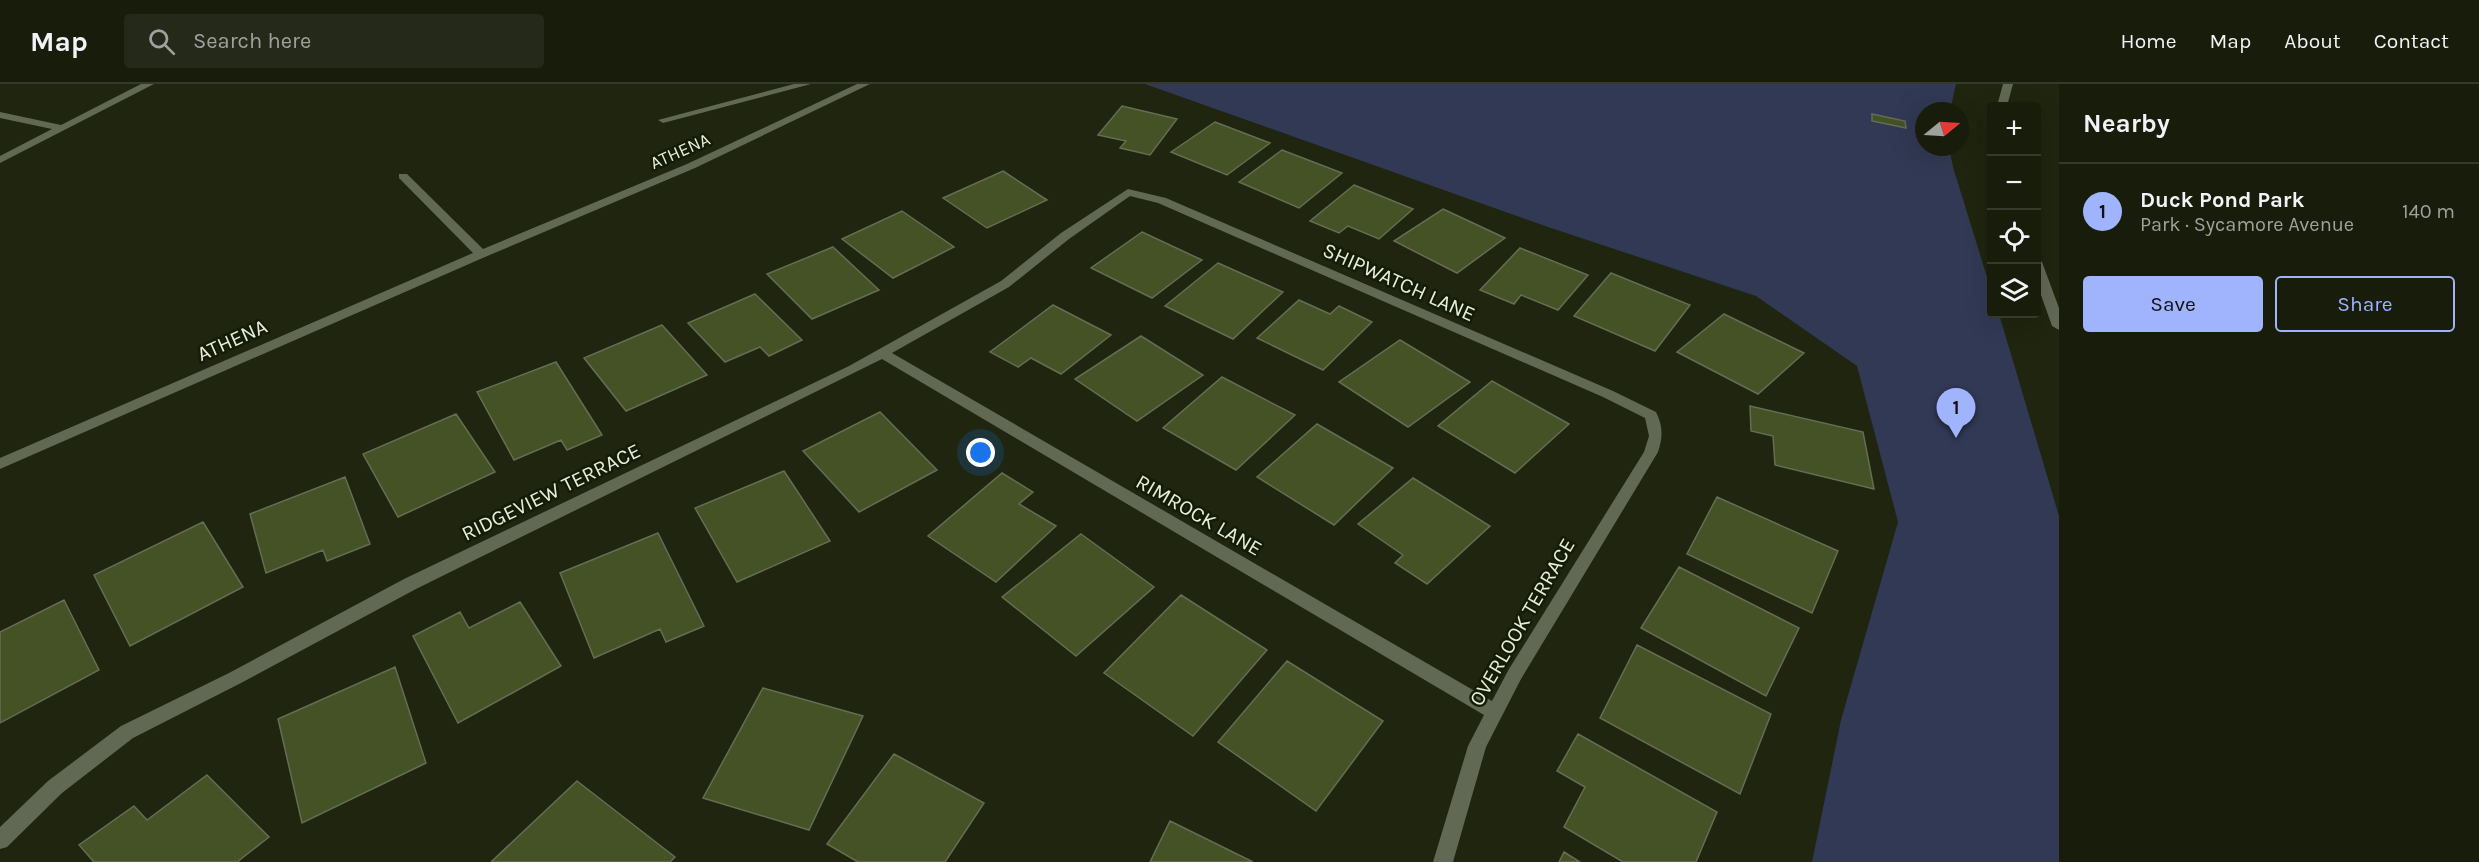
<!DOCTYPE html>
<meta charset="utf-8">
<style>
body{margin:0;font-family:Karla,sans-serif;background:#242919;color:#f1f3f6}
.controls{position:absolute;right:18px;top:18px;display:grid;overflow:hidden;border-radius:6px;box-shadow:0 6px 24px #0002}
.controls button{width:54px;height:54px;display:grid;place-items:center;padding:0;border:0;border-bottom:2px solid #363a2c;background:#171c0b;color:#f1f3f6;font:30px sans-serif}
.compass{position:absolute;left:1915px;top:18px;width:54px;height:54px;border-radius:50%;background:#171c0b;box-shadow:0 6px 24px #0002;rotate:72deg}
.you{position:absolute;left:981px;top:369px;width:21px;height:21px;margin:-15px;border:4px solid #fff;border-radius:50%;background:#1a73e8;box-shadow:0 0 0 9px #1a73e833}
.badge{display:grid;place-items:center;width:39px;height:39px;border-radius:50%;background:#a0b3fd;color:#111;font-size:20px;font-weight:700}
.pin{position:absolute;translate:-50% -50px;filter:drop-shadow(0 2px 3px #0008)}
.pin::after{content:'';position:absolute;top:32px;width:21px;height:18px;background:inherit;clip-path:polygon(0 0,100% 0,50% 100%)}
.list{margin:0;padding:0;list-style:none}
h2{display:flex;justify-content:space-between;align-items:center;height:78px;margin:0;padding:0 24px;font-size:26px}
h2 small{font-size:20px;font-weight:400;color:#9ea19d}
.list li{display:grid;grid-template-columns:39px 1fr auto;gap:18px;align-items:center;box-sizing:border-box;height:96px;padding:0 24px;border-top:2px solid #363a2c}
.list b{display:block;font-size:22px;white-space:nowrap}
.list p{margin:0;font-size:20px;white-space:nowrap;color:#9ea19d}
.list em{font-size:20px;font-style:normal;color:#9ea19d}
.actions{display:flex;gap:12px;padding:18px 24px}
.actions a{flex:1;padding:14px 0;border:2px solid #a0b3fd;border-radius:6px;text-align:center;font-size:21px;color:#a0b3fd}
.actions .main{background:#a0b3fd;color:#111}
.icon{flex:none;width:33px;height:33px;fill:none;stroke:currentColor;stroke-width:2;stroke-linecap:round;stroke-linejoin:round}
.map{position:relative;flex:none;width:2059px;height:778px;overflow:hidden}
header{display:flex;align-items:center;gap:36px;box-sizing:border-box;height:84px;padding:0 30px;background:#171c0b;border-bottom:2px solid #363a2c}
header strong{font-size:28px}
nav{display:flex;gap:33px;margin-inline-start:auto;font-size:21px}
.search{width:420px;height:54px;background:#242919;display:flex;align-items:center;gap:15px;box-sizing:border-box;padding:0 21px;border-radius:6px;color:#9ea19d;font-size:22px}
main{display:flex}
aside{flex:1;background:#171c0b}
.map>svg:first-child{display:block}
.green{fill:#323954}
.building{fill:#455226;stroke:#656d54;stroke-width:1.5}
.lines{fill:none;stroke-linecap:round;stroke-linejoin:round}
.minor{fill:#616854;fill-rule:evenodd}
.labels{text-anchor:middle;stroke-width:5;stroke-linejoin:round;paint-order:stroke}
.far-street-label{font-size:18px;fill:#e8edde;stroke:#151c06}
.street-label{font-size:21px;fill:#e8edde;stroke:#151c06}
</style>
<header>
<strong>Map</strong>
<div class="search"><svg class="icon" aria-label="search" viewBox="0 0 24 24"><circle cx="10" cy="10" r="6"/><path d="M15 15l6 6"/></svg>Search here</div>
<nav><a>Home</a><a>Map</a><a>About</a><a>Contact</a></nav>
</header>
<main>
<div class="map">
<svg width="2059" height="778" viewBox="0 0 2059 778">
<rect width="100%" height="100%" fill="#1f250f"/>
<path class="green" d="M1145,0h811l-6,27h-26v36h25l4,20 38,123 1,24h7l60,202v346h-247l29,-142 57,-198 -41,-156 -101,-70 -208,-69z"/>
<path class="building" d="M1122,22l55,13 -27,36 -30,-7 6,-7 -28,-6z
M1872,30l33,7 1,7 -34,-7z
M1215,38l55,21 -43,32 -56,-23z
M1282,66l60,23 -43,35 -60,-26z
M1003,87l44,29 -60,28 -44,-30z
M1354,101l59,24 -34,30 -31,-13 -9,7 -29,-12z
M1443,125l62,29 -48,35 -63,-32z
M902,127l52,36 -61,31 -51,-39z
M1142,148l60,28 -50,38 -61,-30z
M833,163l46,43 -67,29 -45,-45z
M1520,164l68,27 -30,35 -37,-15 -7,9 -34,-14z
M1218,179l65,29 -50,47 -68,-33z
M1611,189l79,32 -35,46 -81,-35z
M755,210l47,46 -33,16 -9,-9 -35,15 -37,-39z
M1299,216l31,14 9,-8 33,16 -49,48 -66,-32z
M1053,221l58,30 -50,39 -30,-16 -13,9 -28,-15z
M1724,230l80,39 -46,41 -81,-42z
M662,241l45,50 -81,36 -42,-53z
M1141,252l62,39 -66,46 -62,-42z
M1400,256l70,42 -62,45 -69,-45z
M556,278l46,73 -35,15 -6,-10 -47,20 -37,-68z
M1222,293l73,38 -59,55 -73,-42z
M1492,297l77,43 -54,49 -77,-47z
M1750,322l113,26 11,57 -99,-24 -2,-29 -22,-5z
M880,328l57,58 -78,42 -56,-61z
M456,330l39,58 -97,45 -35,-63z
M1317,340l76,44 -59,57 -77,-48z
M784,387l46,70 -93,41 -42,-74z
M1002,389l31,19 -14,12 37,22 -60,56 -68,-46z
M345,393l25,67 -43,17 -4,-11 -57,23 -16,-59z
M1413,394l77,48 -63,58 -32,-21 8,-8 -45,-31z
M1717,413l121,54 -26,62 -125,-59z
M203,438l40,65 -113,59 -36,-71z
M658,449l46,93 -38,16 -6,-13 -66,29 -34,-85z
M1081,450l73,53 -78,69 -74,-59z
M1679,483l120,61 -33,68 -125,-68z
M1181,511l86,55 -74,86 -89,-63z
M64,516l35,70 -99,53v-91z
M520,518l41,64 -103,57 -45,-87 47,-24 9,16z
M1637,561l134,69 -31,80 -140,-76z
M1287,577l96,60 -67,90 -98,-69z
M395,583l31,96 -124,60 -24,-104z
M763,604l100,28 -54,114 -106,-32z
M1578,650l139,78 -21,50h-73l-59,-35 21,-40 -28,-16z
M894,670l90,49 -39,59h-87l-31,-18z
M207,691l62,62 -32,25h-143l-15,-17 55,-39 13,14z
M577,697l98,76 -5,5h-179z
M1170,737l83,41h-103z
M1564,768l16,10h-21z"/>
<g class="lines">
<path class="minor" d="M141,0h13l-154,79v-7l52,-27 -52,-11v-6l61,13z
M794,0h17l-148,39 -5,-3z
M857,0h13l-175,84 -210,89 -485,212v-11l473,-205 -74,-75v-4h8l76,75 204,-85z
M2003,0h10l-6,22h-10z
M1128,105l38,9 447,193 43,21c7,14 7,25 2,40l-137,227 -35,68 -33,115h-20l35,-116 16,-31 -602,-356 -466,230 -175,94 -108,55 -71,55 -55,54 -7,2v-22l48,-46 73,-55 108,-53 175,-94 445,-213 152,-85 60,-48zM1130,112l28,7 445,194 42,21 4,18 -5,16 -135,217 -17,32 -600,-348 117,-66 60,-48z
M2036,174l6,4 17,46v22l-7,-4 -16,-45z"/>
</g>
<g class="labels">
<g class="far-street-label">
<text transform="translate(680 67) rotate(-24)" y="6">ATHENA</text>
</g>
<g class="street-label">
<text transform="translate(1399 198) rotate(24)" y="7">SHIPWATCH LANE</text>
<text transform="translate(232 256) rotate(-24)" y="7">ATHENA</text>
<text transform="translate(551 408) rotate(-26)" y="7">RIDGEVIEW TERRACE</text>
<text transform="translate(1199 431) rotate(30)" y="7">RIMROCK LANE</text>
<text transform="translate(1522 538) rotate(-60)" y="7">OVERLOOK TERRACE</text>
</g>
</g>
</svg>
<div class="controls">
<button>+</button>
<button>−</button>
<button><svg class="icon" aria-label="locate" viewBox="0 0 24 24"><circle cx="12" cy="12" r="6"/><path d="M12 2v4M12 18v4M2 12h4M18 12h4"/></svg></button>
<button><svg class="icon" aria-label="layers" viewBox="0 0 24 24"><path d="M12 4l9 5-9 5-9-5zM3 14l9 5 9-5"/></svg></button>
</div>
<svg class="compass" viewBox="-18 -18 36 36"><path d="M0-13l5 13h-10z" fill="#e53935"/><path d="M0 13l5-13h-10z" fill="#9ea19d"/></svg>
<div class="you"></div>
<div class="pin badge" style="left:1956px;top:354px">1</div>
</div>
<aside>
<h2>Nearby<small></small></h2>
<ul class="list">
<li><span class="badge">1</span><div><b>Duck Pond Park</b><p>Park · Sycamore Avenue</p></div><em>140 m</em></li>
</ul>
<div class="actions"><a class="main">Save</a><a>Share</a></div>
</aside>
</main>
